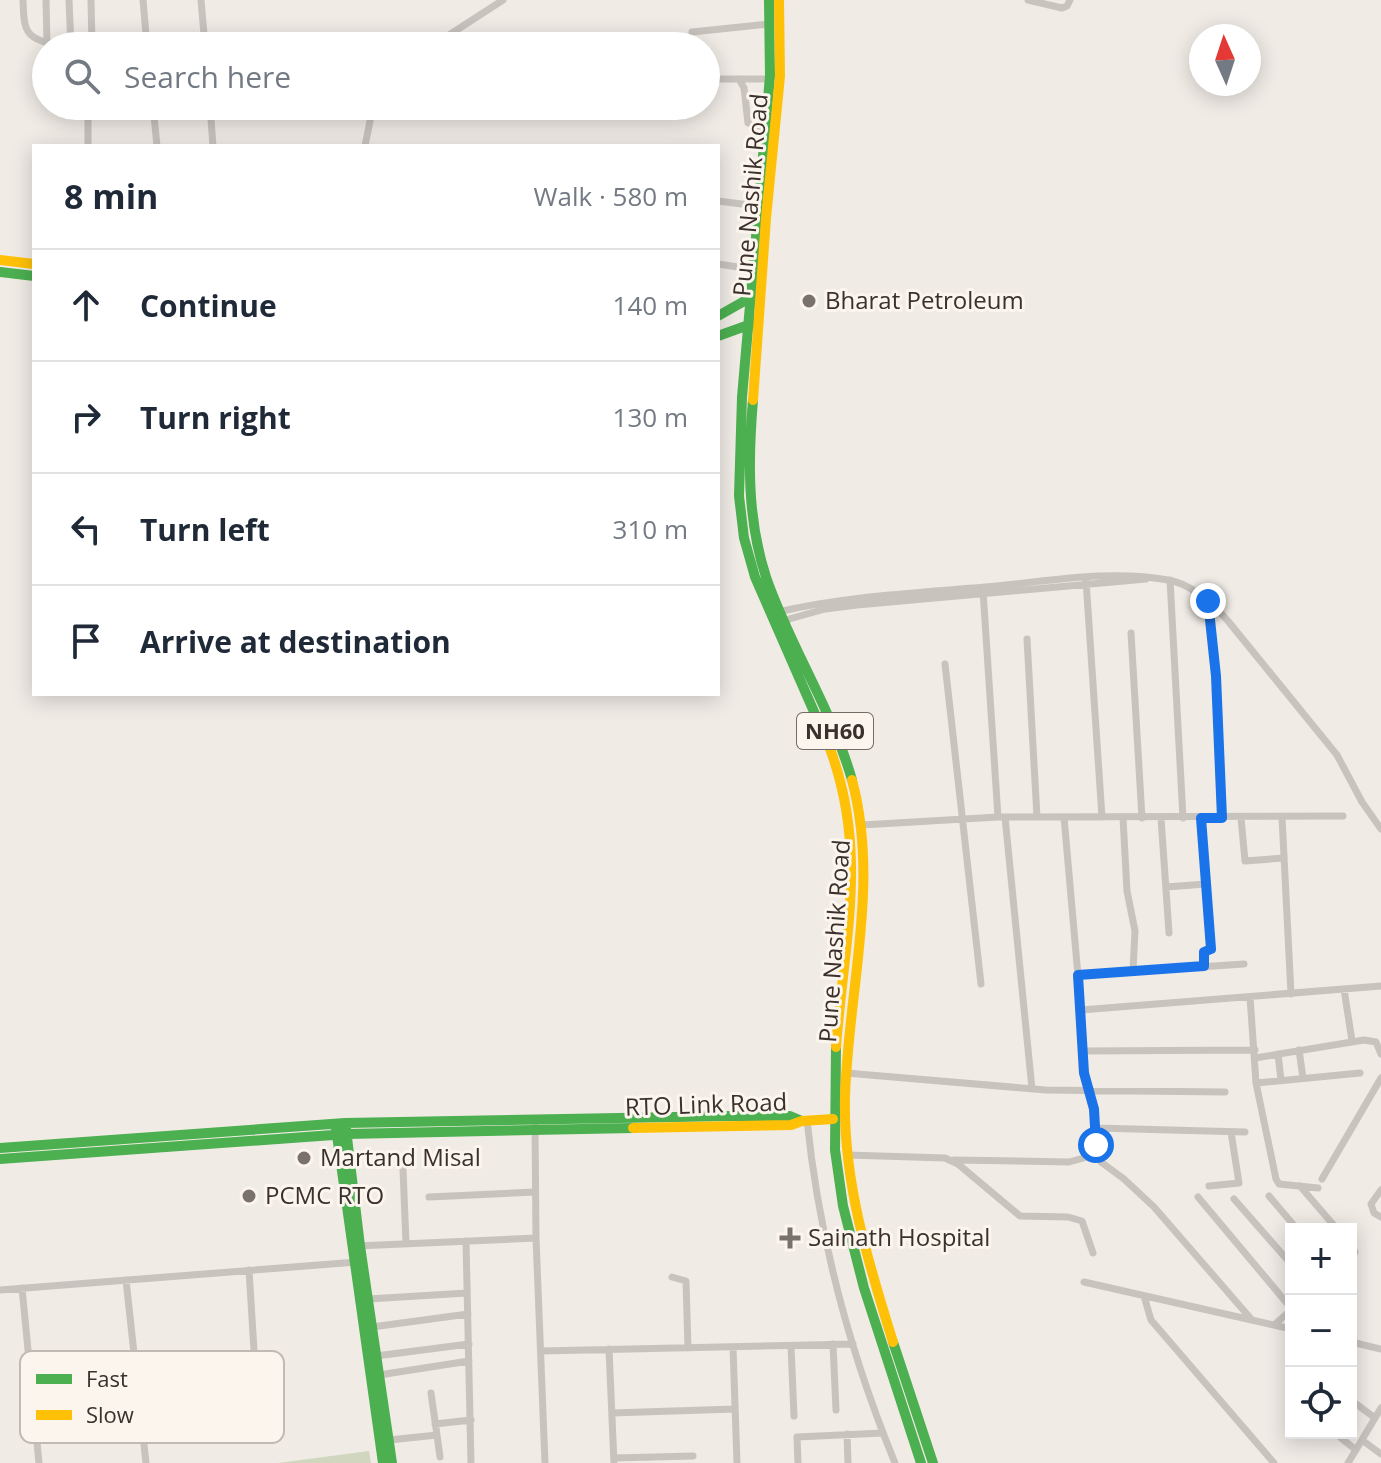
<!DOCTYPE html>
<meta charset="utf-8">
<style>
body{margin:0;font-family:"Open Sans",sans-serif;background:#f2f2f3;color:#1f2937}
.controls{position:absolute;right:24px;bottom:24px;display:grid;overflow:hidden;border-radius:0px;box-shadow:0 4px 20px #0003}
.controls button{width:72px;height:72px;display:grid;place-items:center;padding:0;border:0;border-bottom:2px solid #e0e1e3;background:#fff;color:#1f2937;font:40px sans-serif}
.compass{position:absolute;left:1189px;top:24px;width:72px;height:72px;border-radius:50%;background:#fff;box-shadow:0 4px 20px #0003;rotate:357deg}
.stop{position:absolute;width:24px;height:24px;margin:-18px;border:6px solid #1a73e8;border-radius:50%;background:#fff}
.stop.end{background:#1a73e8;border-color:#fff;box-shadow:0 2px 8px #0008}
.list{margin:0;padding:0;list-style:none}
h2{display:flex;justify-content:space-between;align-items:center;height:104px;margin:0;padding:0 32px;font-size:34px}
h2 small{font-size:26px;font-weight:400;color:#747a83}
.list li{display:grid;grid-template-columns:52px 1fr auto;gap:24px;align-items:center;box-sizing:border-box;height:112px;padding:0 32px;border-top:2px solid #e0e1e3}
.list b{display:block;font-size:30px;white-space:nowrap}
.list em{font-size:26px;font-style:normal;color:#747a83}
.icon{flex:none;width:44px;height:44px;fill:none;stroke:currentColor;stroke-width:2;stroke-linecap:round;stroke-linejoin:round}
.map{position:relative;flex:none;width:1381px;height:1463px;overflow:hidden}
.search{position:absolute;background:#fff;box-shadow:0 4px 20px #0003;left:32px;top:32px;width:688px;height:88px;display:flex;align-items:center;gap:20px;box-sizing:border-box;padding:0 28px;border-radius:44px;color:#747a83;font-size:30px}
.panel{position:absolute;background:#fff;box-shadow:0 4px 20px #0003;left:32px;top:144px;width:688px;height:552px;border-radius:0px}
.map>svg:first-child{display:block}
.green{fill:#d1d6bf}
.lines{fill:none;stroke-linecap:round;stroke-linejoin:round}
.street{stroke:#c9c3be;stroke-width:7}
.fast{stroke:#4caf50;stroke-width:10}
.slow{stroke:#ffc107;stroke-width:10}
.route{stroke:#1a73e8;stroke-width:10}
.poi-dot{fill:#7a716c;stroke:#fbf5ee;stroke-width:3}
.labels{text-anchor:middle;stroke-width:6;stroke-linejoin:round;paint-order:stroke}
.shield{fill:#fbf5ee;stroke:#756b66;stroke-width:2}
.shield-label{font-size:22px;font-weight:bold;fill:#3b302b}
.street-label{font-size:24px;fill:#3b302b;stroke:#fbf5ee}
.poi-label{font-size:24px;fill:#3b302b;stroke:#fbf5ee;text-anchor:start}
.key{fill:#fbf5ee;stroke:#c1bab4;stroke-width:2}
.key-label{font-size:22px;fill:#3b302b}
</style>
<div class="map">
<svg width="1381" height="1463" viewBox="0 0 1381 1463">
<rect width="100%" height="100%" fill="#f0ebe5"/>
<path class="green" d="M369,1451l2,12h-93z"/>
<g class="lines">
<path class="street" d="M23,0c1,33 2,37 34,46
M46,0l1,43
M69,0l2,46
M91,0l1,46
M143,0l4,46
M201,0l4,46
M1028,0l34,8 5,-2 3,-6
M692,32l77,-8
M432,46l71,-46
M712,79h58
M739,79l5,9 4,35 18,5
M88,106v40
M153,106l4,40
M210,106l3,40
M365,146l8,-40
M718,201l39,5
M718,264l33,5
M1086,580l16,237
M1170,580l13,238
M983,591l15,226
M1208,601l9,93 5,124
M778,612c68,-16 138,-19 207,-25 60,-5 124,-18 183,-7 24,4 45,24 60,41l109,134 25,47 19,27
M782,621l43,-12 32,-4 289,-26
M1131,633l11,185
M1027,639l10,178
M945,664l36,320
M1005,817l27,272
M1064,817l17,193
M1282,817l9,177
M1123,818l4,73 8,40 -2,39
M1161,818l8,115
M1201,818l10,131 -7,3v14
M1241,818l4,43 39,-3
M862,825l136,-8 345,-1
M1166,887l40,-3
M1078,975l166,-11
M1344,989l8,52
M1250,997l6,86 20,96 3,5 39,4
M1299,1050l4,28
M1083,1051l172,-1
M1278,1054l3,26
M1255,1058l109,-18 12,2 5,12
M846,1073l200,17 179,2
M1256,1083l104,-10
M807,1120c12,118 43,233 88,343
M535,1126l1,112 9,225
M1096,1128l149,4
M847,1155l98,3 13,6 62,52 48,1 14,4 11,32
M954,1160l115,2 29,-8
M403,1169l3,74
M1322,1179l59,-101
M1209,1186l30,-3 -8,-51
M1300,1186l37,43
M1381,1190l-10,14 3,9 7,4
M1269,1196l28,33
M429,1197l106,-5
M1198,1197l93,111
M1234,1199l57,65
M466,1241l5,222
M1351,1245l4,7 -4,7
M357,1246l179,-8
M249,1270l9,144
M672,1277l14,4 2,67
M126,1280l20,183
M1084,1282l207,47
M22,1288l17,175
M0,1290l357,-28
M1144,1296l7,24 123,143
M368,1299l99,-6
M1252,1320l-98,-113 -30,-28 -23,-17 -5,-17 -2,-36 -10,-36 -3,-63 300,-24
M1274,1325l17,-15
M372,1327l96,-13
M1351,1342l30,7
M833,1344l3,66
M791,1346l3,70
M733,1347l4,116
M609,1349l5,114
M541,1351l312,-7
M376,1356l93,-12
M379,1375l90,-14
M1291,1394v5
M1351,1400l24,18
M612,1413l123,-4
M435,1424l36,-4
M1335,1433l21,17
M847,1434l1,29
M437,1435l3,22
M110,1438l33,-2
M389,1440l48,-5 -6,-42
M1362,1440l19,14
M614,1458l79,-2
M798,1463l-1,-26 86,-4
M1348,1463l33,-55"/>
<path class="fast" d="M769,0l1,76 -28,321 -3,99 5,42 11,39 74,169
M0,272l34,4
M718,316l37,-21
M718,336l36,-13
M753,400c-5,60 -6,119 13,177 24,70 66,132 86,203
M836,1047l-1,103 8,56 21,82 57,175
M336,1128l47,335
M346,1129l14,117 32,217
M0,1148l345,-25 385,-7h60l12,5
M0,1159l347,-25 286,-6
M893,1342l40,121"/>
<path class="slow" d="M0,260l34,4
M753,400l13,-182 14,-142 -1,-76
M829,746c40,106 15,193 7,301
M852,780c28,104 -4,211 -7,317 -2,84 23,165 48,245
M633,1128l158,-3 11,-4 31,-2"/>
</g>
<g class="lines">
<path class="route" d="M1096,1145l-2,-36 -10,-36 -6,-98 126,-9v-14l7,-3 -10,-131h21l-6,-142 -8,-75"/>
</g>
<g class="poi-dot">
<circle cx="809" cy="301" r="8"/>
<circle cx="304" cy="1158" r="8"/>
<circle cx="249" cy="1196" r="8"/>
<path d="M786 1226h8v8h8v8h-8v8h-8v-8h-8v-8h8z"/>
</g>
<g class="labels">
<rect class="shield" x="797" y="713" width="76" height="36" rx="6"/>
<g class="shield-label">
<text x="835" y="739">NH60</text>
</g>
<g class="street-label">
<text transform="translate(751 195) rotate(-85)" y="8">Pune Nashik Road</text>
<text transform="translate(835 941) rotate(-86)" y="8">Pune Nashik Road</text>
<text transform="translate(706 1105) rotate(-2)" y="8">RTO Link Road</text>
</g>
<g class="poi-label">
<text x="825" y="309">Bharat Petroleum</text>
<text x="320" y="1166">Martand Misal</text>
<text x="265" y="1204">PCMC RTO</text>
<text x="808" y="1246">Sainath Hospital</text>
</g>
</g>
<rect x="20" y="1351" width="264" height="92" rx="12" class="key"/>
<rect x="36" y="1374" width="36" height="10" fill="#4caf50"/>
<rect x="36" y="1410" width="36" height="10" fill="#ffc107"/>
<g class="key-label">
<text x="86" y="1387">Fast</text>
<text x="86" y="1423">Slow</text>
</g>
</svg>
<div class="controls">
<button>+</button>
<button>−</button>
<button><svg class="icon" aria-label="locate" viewBox="0 0 24 24"><circle cx="12" cy="12" r="6"/><path d="M12 2v4M12 18v4M2 12h4M18 12h4"/></svg></button>
</div>
<svg class="compass" viewBox="-18 -18 36 36"><path d="M0-13l5 13h-10z" fill="#e53935"/><path d="M0 13l5-13h-10z" fill="#747a83"/></svg>
<div class="stop" style="left:1096px;top:1145px"></div>
<div class="stop end" style="left:1208px;top:601px"></div>
<div class="search"><svg class="icon" aria-label="search" viewBox="0 0 24 24"><circle cx="10" cy="10" r="6"/><path d="M15 15l6 6"/></svg>Search here</div>
<section class="panel">
<h2>8 min<small>Walk · 580 m</small></h2>
<ul class="list">
<li><svg class="icon" aria-label="ahead" viewBox="0 0 24 24"><path d="M12 20V5M6 11l6-6 6 6"/></svg><div><b>Continue</b></div><em>140 m</em></li>
<li><svg class="icon" aria-label="right" viewBox="0 0 24 24"><path d="M7 20v-9h11M14 6l5 5-5 5"/></svg><div><b>Turn right</b></div><em>130 m</em></li>
<li><svg class="icon" aria-label="left" viewBox="0 0 24 24"><path d="M17 20v-9H6M10 6l-5 5 5 5"/></svg><div><b>Turn left</b></div><em>310 m</em></li>
<li><svg class="icon" aria-label="arrive" viewBox="0 0 24 24"><path d="M6 21V4h12l-3 4 3 4H6"/></svg><div><b>Arrive at destination</b></div></li>
</ul>
</section>
</div>
